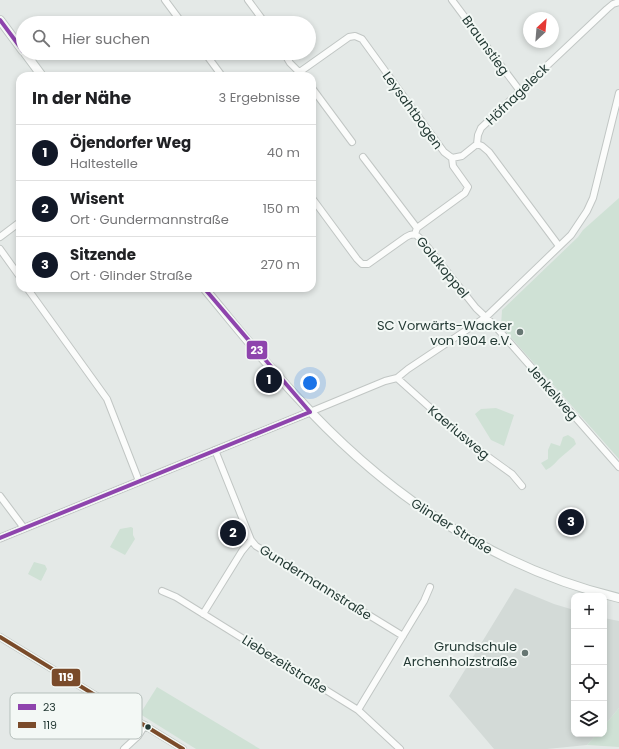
<!DOCTYPE html>
<html lang="de">
<meta charset="utf-8">
<style>
body{margin:0;font-family:Poppins,sans-serif;background:#f6f6f6;color:#202124}
.controls{position:absolute;right:12px;bottom:12px;display:grid;overflow:hidden;border-radius:8px;box-shadow:0 2px 6px #0003}
.controls button{width:36px;height:36px;display:grid;place-items:center;padding:0;border:0;border-bottom:1px solid #e0e0e0;background:#fff;color:#202124;font:20px sans-serif}
.compass{position:absolute;left:523px;top:12px;width:36px;height:36px;border-radius:50%;background:#fff;box-shadow:0 2px 6px #0003;rotate:26deg}
.you{position:absolute;left:310px;top:383px;width:14px;height:14px;margin:-10px;border:3px solid #fff;border-radius:50%;background:#1a73e8;box-shadow:0 0 0 6px #1a73e833}
.badge{display:grid;place-items:center;width:26px;height:26px;border-radius:50%;background:#111827;color:#fff;font-size:13px;font-weight:700}
.pin{position:absolute;translate:-50% -50%;border:2px solid #fff;box-shadow:0 1px 4px #0006}
.list{margin:0;padding:0;list-style:none}
h2{display:flex;justify-content:space-between;align-items:center;height:52px;margin:0;padding:0 16px;font-size:17px}
h2 small{font-size:13px;font-weight:400;color:#757577}
.list li{display:grid;grid-template-columns:26px 1fr auto;gap:12px;align-items:center;box-sizing:border-box;height:56px;padding:0 16px;border-top:1px solid #e0e0e0}
.list b{display:block;font-size:15px;white-space:nowrap}
.list p{margin:0;font-size:13px;white-space:nowrap;color:#757577}
.list em{font-size:13px;font-style:normal;color:#757577}
.icon{flex:none;width:22px;height:22px;fill:none;stroke:currentColor;stroke-width:2;stroke-linecap:round;stroke-linejoin:round}
.map{position:relative;flex:none;width:619px;height:749px;overflow:hidden}
.search{position:absolute;background:#fff;box-shadow:0 2px 6px #0003;left:16px;top:16px;width:300px;height:44px;display:flex;align-items:center;gap:10px;box-sizing:border-box;padding:0 14px;border-radius:22px;color:#757577;font-size:15px}
.panel{position:absolute;background:#fff;box-shadow:0 2px 6px #0003;left:16px;top:72px;width:300px;height:220px;border-radius:12px}
.map>svg:first-child{display:block}
.built{fill:#d3dad7}
.green{fill:#cfe1d5}
.lines{fill:none;stroke-linecap:round;stroke-linejoin:round}
.minor-casing{stroke:#c1c6c4;stroke-width:8}
.tertiary-casing{stroke:#c1c6c4;stroke-width:9}
.secondary-casing{stroke:#c0c7c4;stroke-width:10}
.minor{stroke:#fbfcfb;stroke-width:6}
.tertiary{stroke:#fbfcfb;stroke-width:7}
.secondary{stroke:#fbfcfb;stroke-width:8}
.bus-1-casing{stroke:#f3f8f5;stroke-width:7}
.bus-2-casing{stroke:#f3f8f5;stroke-width:7}
.bus-1{stroke:#8e44ad;stroke-width:4}
.bus-2{stroke:#7a4b2a;stroke-width:4}
.poi-dot{fill:#677773;stroke:#f3f8f5;stroke-width:1.5}
.bus-dot{fill:#243a35;stroke:#f3f8f5;stroke-width:1.5}
.labels{text-anchor:middle;stroke-width:4;stroke-linejoin:round;paint-order:stroke}
.street-label{font-size:13px;fill:#243a35;stroke:#f3f8f5}
.poi-label{font-size:13px;fill:#243a35;stroke:#f3f8f5;text-anchor:end}
.key{fill:#f3f8f5;stroke:#b5bfbb;stroke-width:1}
.key-label{font-size:11px;fill:#243a35}
.line-badge{stroke:#f3f8f5;stroke-width:1.5}
.badge-label{font-size:11px;text-anchor:middle;font-weight:bold;fill:#fff}
</style>
<div class="map">
<svg width="619" height="749" viewBox="0 0 619 749">
<rect width="100%" height="100%" fill="#e4e9e7"/>
<path class="built" d="M515,588l39,16 20,6v124h23l-10,11 -40,4h-53l-45,-53z
M604,618l15,3v87l-15,18z"/>
<path class="green" d="M619,198v261l-118,-133 1,-16 76,-73 5,-7z
M496,408l18,7 -10,31 -13,-6 -16,-26 6,-5z
M568,435l6,4 2,5c-6,6 -12,10 -17,15 -5,5 -7,8 -13,11l-5,-7 7,-4v-9l3,-7 9,3 3,-9z
M131,527l2,1v7l2,4 -10,16 -15,-8 10,-18z
M34,562l11,3 2,4 -6,12 -13,-7z
M157,687l103,62h-64l-56,-35z
M619,708v39l-32,-2 10,-11h7v-8z"/>
<g class="lines">
<defs>
<path id="minor" d="M165,0l17,23
M248,0l17,23
M452,0l68,91
M205,53l17,23
M284,53l6,10 13,13
M294,76l55,-39 6,-1 7,3 82,113 8,6 1,8 15,21 -3,6 -48,35 -2,6
M312,88l40,54
M363,157l54,71 -1,3
M452,158l10,-2 15,-12
M312,198l45,61 5,5h6l38,-27 4,-2 5,-1
M415,234l7,6 54,68 20,19 123,140
M0,237l20,-15
M559,246l-70,-94 -7,-6 -5,-2 1,-9 3,-7 126,-119 6,-5 6,-2
M0,249l20,28
M27,288l80,111 32,82
M397,378l76,68 39,28 10,12
M310,412l75,-31 12,-3 11,-9 78,-52 85,-82 16,-24 6,-13 26,-105
M215,450l36,90 5,6 147,90
M0,496l24,32
M162,591l14,6 182,113 42,39
M203,614l39,-63 9,-11
M0,637l183,112
M358,710l66,-109 6,-14
M124,749l14,-13 7,-11"/>
<path id="tertiary" d="M0,538l310,-126"/>
<path id="secondary" d="M0,20l23,31
M25,53l17,23
M204,288c30,36 60,74 92,108 87,96 196,172 323,202"/>
</defs>
<use href="#minor" class="minor-casing"/>
<use href="#tertiary" class="tertiary-casing"/>
<use href="#secondary" class="secondary-casing"/>
<use href="#minor" class="minor"/>
<use href="#tertiary" class="tertiary"/>
<use href="#secondary" class="secondary"/>
<defs>
<path id="bus-1" d="M0,20l23,31
M204,288l106,124
M0,538l310,-126"/>
<path id="bus-2" d="M0,637l183,112"/>
</defs>
<use href="#bus-1" class="bus-1-casing"/>
<use href="#bus-2" class="bus-2-casing"/>
<use href="#bus-1" class="bus-1"/>
<use href="#bus-2" class="bus-2"/>
</g>
<g class="poi-dot">
<circle cx="520" cy="332" r="4"/>
<circle cx="525" cy="653" r="4"/>
</g>
<circle class="bus-dot" cx="148" cy="727" r="3.5"/>
<g class="labels">
<g class="street-label">
<text transform="translate(486 45) rotate(54)" y="5">Braunstieg</text>
<text transform="translate(517 94) rotate(-44)" y="5">Höfnageleck</text>
<text transform="translate(413 110) rotate(54)" y="5">Leysahtbogen</text>
<text transform="translate(443 267) rotate(51)" y="5">Goldkoppel</text>
<text transform="translate(553 392) rotate(49)" y="5">Jenkelweg</text>
<text transform="translate(459 432) rotate(40)" y="5">Kaeriusweg</text>
<text transform="translate(452 526) rotate(32)" y="5">Glinder Straße</text>
<text transform="translate(316 582) rotate(32)" y="5">Gundermannstraße</text>
<text transform="translate(285 664) rotate(32)" y="5">Liebezeitstraße</text>
</g>
<g class="poi-label">
<text x="512" y="330">SC Vorwärts-Wacker<tspan x="512" dy="15">von 1904 e.V.</tspan></text>
<text x="517" y="651">Grundschule<tspan x="517" dy="15">Archenholzstraße</tspan></text>
</g>
</g>
<rect x="10" y="693" width="132" height="46" rx="6" class="key"/>
<rect x="18" y="704" width="18" height="6" fill="#8e44ad"/>
<rect x="18" y="722" width="18" height="6" fill="#7a4b2a"/>
<g class="key-label">
<text x="43" y="711">23</text>
<text x="43" y="729">119</text>
</g>
<g class="line-badge">
<rect x="246" y="340" width="22" height="20" rx="4" fill="#8e44ad"/>
<rect x="51" y="668" width="30" height="19" rx="4" fill="#7a4b2a"/>
</g>
<g class="badge-label">
<text x="257" y="354">23</text>
<text x="66" y="681">119</text>
</g>
</svg>
<div class="controls">
<button>+</button>
<button>−</button>
<button><svg class="icon" aria-label="locate" viewBox="0 0 24 24"><circle cx="12" cy="12" r="6"/><path d="M12 2v4M12 18v4M2 12h4M18 12h4"/></svg></button>
<button><svg class="icon" aria-label="layers" viewBox="0 0 24 24"><path d="M12 4l9 5-9 5-9-5zM3 14l9 5 9-5"/></svg></button>
</div>
<svg class="compass" viewBox="-18 -18 36 36"><path d="M0-13l5 13h-10z" fill="#e53935"/><path d="M0 13l5-13h-10z" fill="#757577"/></svg>
<div class="you"></div>
<div class="pin badge" style="left:269px;top:380px">1</div>
<div class="pin badge" style="left:233px;top:533px">2</div>
<div class="pin badge" style="left:571px;top:522px">3</div>
<div class="search"><svg class="icon" aria-label="search" viewBox="0 0 24 24"><circle cx="10" cy="10" r="6"/><path d="M15 15l6 6"/></svg>Hier suchen</div>
<section class="panel">
<h2>In der Nähe<small>3 Ergebnisse</small></h2>
<ul class="list">
<li><span class="badge">1</span><div><b>Öjendorfer Weg</b><p>Haltestelle</p></div><em>40 m</em></li>
<li><span class="badge">2</span><div><b>Wisent</b><p>Ort · Gundermannstraße</p></div><em>150 m</em></li>
<li><span class="badge">3</span><div><b>Sitzende</b><p>Ort · Glinder Straße</p></div><em>270 m</em></li>
</ul>
</section>
</div>
